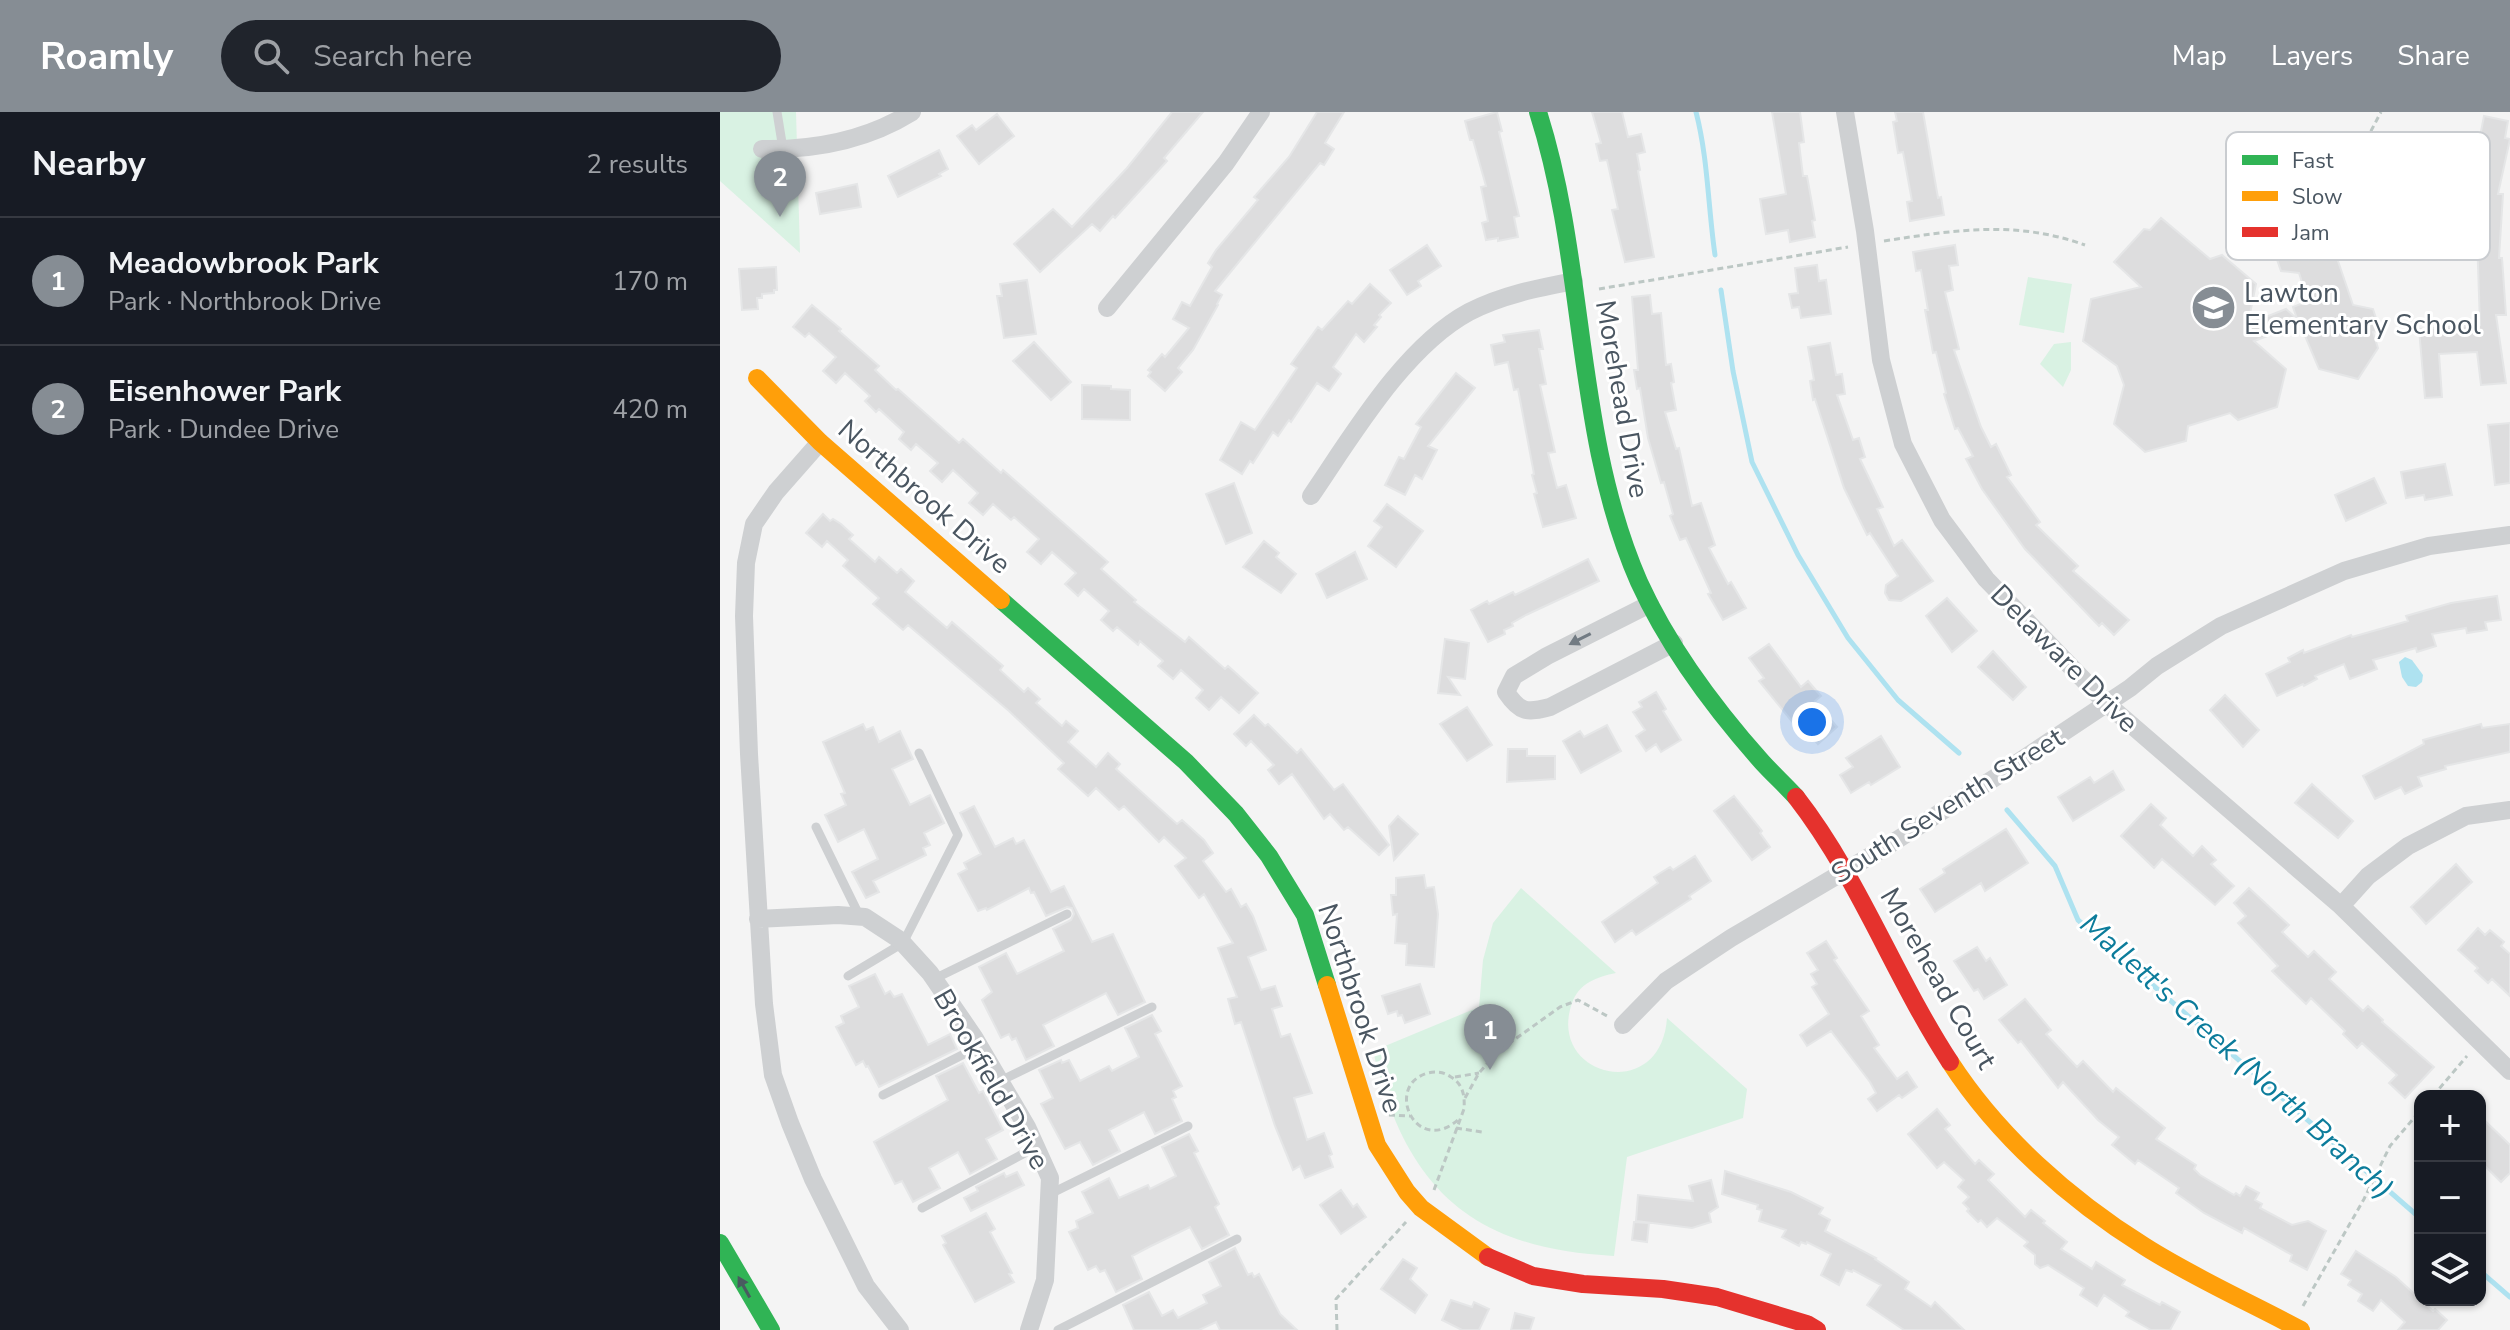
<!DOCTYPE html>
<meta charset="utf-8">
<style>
body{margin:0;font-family:"Nunito Sans",sans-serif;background:#20242c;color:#f1f3f6}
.controls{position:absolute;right:24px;bottom:24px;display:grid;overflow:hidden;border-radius:16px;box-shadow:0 2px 6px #0004}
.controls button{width:72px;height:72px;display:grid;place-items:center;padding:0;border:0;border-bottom:2px solid #363941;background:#171b24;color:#f1f3f6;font:40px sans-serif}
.you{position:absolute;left:1092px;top:610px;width:28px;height:28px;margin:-20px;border:6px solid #fff;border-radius:50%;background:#1a73e8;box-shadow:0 0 0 12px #1a73e833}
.badge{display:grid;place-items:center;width:52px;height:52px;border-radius:50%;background:#868d94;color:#fff;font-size:26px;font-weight:700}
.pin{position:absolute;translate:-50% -66px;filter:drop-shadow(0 2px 4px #0008)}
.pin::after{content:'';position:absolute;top:42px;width:28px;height:24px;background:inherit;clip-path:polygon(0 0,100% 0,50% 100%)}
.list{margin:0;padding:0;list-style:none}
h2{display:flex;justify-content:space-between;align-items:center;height:104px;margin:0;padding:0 32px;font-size:34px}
h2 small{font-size:26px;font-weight:400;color:#9ea1a6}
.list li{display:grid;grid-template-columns:52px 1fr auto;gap:24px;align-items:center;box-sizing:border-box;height:128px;padding:0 32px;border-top:2px solid #363941}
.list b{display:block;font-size:30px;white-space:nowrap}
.list p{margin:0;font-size:26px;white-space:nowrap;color:#9ea1a6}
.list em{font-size:26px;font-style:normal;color:#9ea1a6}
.icon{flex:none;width:44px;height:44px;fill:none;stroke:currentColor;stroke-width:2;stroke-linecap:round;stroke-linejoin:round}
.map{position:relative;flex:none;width:1790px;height:1218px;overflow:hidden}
header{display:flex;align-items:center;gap:48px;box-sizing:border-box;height:112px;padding:0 40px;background:#868d94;color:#fff}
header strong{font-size:38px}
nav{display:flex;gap:44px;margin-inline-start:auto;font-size:28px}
.search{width:560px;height:72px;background:#20242c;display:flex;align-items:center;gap:20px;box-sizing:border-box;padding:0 28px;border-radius:44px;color:#9ea1a6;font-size:30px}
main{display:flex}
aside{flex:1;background:#171b24}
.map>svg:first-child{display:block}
.green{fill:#d9f2e3}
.water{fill:#aee2f0}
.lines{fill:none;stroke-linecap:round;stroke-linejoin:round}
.stream{stroke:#aee2f0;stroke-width:5}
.building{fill:#ddddde;stroke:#e5e6e7;stroke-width:2}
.path{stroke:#bcc7c4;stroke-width:3;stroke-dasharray:6 4;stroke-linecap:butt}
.lane{stroke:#ced0d2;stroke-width:9}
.street{stroke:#ced0d2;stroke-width:18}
.fast{stroke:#30b455;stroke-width:18}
.slow{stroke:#ff9f0a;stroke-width:18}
.jam{stroke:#e5322d;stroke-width:18}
.oneway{fill:#727b83}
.oneway2{fill:#495b60}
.labels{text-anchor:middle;stroke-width:6;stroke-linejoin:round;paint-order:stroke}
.poi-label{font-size:28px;fill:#4a5661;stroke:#fff;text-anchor:start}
.street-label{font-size:28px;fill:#4a5661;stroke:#fff}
.water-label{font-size:30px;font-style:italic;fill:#0c7c9b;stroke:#fff}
.key{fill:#fff;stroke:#c9ccd0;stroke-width:2}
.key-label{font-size:22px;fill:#4a5661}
</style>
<header>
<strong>Roamly</strong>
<div class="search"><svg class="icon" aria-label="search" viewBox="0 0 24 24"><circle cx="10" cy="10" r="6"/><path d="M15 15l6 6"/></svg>Search here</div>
<nav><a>Map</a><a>Layers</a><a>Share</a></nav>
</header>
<main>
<aside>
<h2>Nearby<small>2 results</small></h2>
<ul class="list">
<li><span class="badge">1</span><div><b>Meadowbrook Park</b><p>Park · Northbrook Drive</p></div><em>170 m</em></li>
<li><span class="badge">2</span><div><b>Eisenhower Park</b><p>Park · Dundee Drive</p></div><em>420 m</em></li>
</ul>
</aside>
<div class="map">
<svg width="1790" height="1218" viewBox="0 0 1790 1218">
<rect width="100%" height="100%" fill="#f4f4f4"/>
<path class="green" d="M0,0h76l4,141 -80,-72z
M1308,165l44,7 -8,49 -45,-8z
M1351,230v28l-8,17 -23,-23 14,-20z
M801,776l95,85c-19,4 -37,10 -44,30 -26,74 89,102 95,15l80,71 -4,29 -116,39 -13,99c-142,-7 -208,-67 -241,-205l106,-44 4,-47 10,-37z"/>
<path class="water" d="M1685,545l7,3 11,15 -1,7 -6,5 -8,-1 -6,-9 -3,-15z"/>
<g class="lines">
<path class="stream" d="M976,0c12,46 12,95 19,143
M1001,178l12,81 19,91 46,93 50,83 50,62 61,53
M1287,698l48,56 23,54 342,298
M1760,1159l30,26"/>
</g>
<path class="building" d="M452,0h31l-39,46 3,3 -52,57 -2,-2 -13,15 -8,-7 -52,48 -26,-28 39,-35 19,18 55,-59z
M597,0h27l-19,31 9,6 -10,16 -4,-2 -105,128 7,4 -5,9 1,1 -25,45 -15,18 4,4 -17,19 -17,-15 3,-4 -3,-2 14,-16 3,3 24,-29 -16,-9 9,-17 8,4 22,-39 -4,-4 8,-13 42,-50 -4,-3 35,-40z
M777,0l5,19 -3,1 20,84 -5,1 4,20 -20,4v-3l-12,2 -4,-17 6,-2 -7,-34 5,-1 -13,-46h-3l-5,-19z
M872,0h30l6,25 13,-3 4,18 -8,2 3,16 -2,1 16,86 -29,5 -13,-52 6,-1 -11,-49 -7,1 -4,-17 5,-1z
M1052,0h28l4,30 -5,1 4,33h4l8,44 -3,1 3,16 -25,5 -2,-12 -22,4 -6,-35 26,-5z
M1175,0h28l15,86 3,-1 3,18 -34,6 -3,-19 5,-1 -9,-49 -5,1 -5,-31 4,-1z
M277,2l17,22 -35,28 -22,-28 15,-11 4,5z
M1764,4l24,5 -3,17 5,1 -12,55h5l-4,64h3l4,57h-10l10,68 -25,2 -4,-33 -38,2 3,43 -17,1 -6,-69 61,-4 -3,-89h-6l1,-25h-4l1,-18z
M219,38l9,19 -9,5 2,2 -43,21 -10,-21z
M137,72l4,23 -41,7 -4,-21z
M1573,87l41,8 16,38 -12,16 15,44 20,4 7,21 -7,2 5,16 -20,31 -39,-10 -19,-45 -46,17 32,28 -9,38 -39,13 -8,-7 -42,13 -2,15 -41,11 -31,-28 10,-39 -7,-19 -34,-25 8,-42 50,-12 -27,-25 30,-33 6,1 11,-12 49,41 12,-4 34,29 -8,40 38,-15 11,10 -4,-12 15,-6 -9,-28 -18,-2 -14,-40z
M707,133l14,21 -23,15 3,5 -14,9 -17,-25z
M1235,133l3,20 -9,1 4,24 -8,2 14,57 -5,1 27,77 10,20 5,-3 15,31 -4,2 33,45 -4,3 42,41 -5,5 56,49 -15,15 -12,-12 -3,3 -74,-77 -43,-60 -16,-30 7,-3 -15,-28 -3,1 -11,-35 2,-1 -10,-41 -3,1 -8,-43h3l-7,-40 -5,1 -3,-19z
M1097,153l2,16 7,-1 5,34 -30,4 -2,-11 -7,1 -3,-14 9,-1 -3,-25z
M56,155l1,23h-3v3l-12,1v4h-5l1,11 -16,1 -3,-41z
M307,168l9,54 -32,4 -7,-42h5l-2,-12z
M650,172l21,19 -12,12 2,2 -7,8 3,2 -13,15 -8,-8 -23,33 8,7 -12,17 -12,-8 -26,39 -2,-2 -11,16 -5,-4 -20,31 -3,-2 -8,13 -22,-14 21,-38 14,8 42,-62 -6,-4 27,-37 4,3 26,-29 4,3z
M930,183l2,19 9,-1 5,52 5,-1 3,18 -3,1 5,27 -11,2 11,37 3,-1 13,58 9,-3 14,42 -6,3 19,36 3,-2 15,26 -23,12 -15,-26 3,-1 -25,-55 -6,2 -10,-24 3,-2 -9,-32 -3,1 -13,-45 -8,-50 -3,1 -3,-19h4l-6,-73z
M92,193l29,24 -2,2 40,35 -4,4 21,20 2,-1 61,54 4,-4 38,34 2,-3 105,92 -7,7 35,31 -2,2 51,40 4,-5 36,32 3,-3 30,27 -19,20 -18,-16 -12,13 -13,-12 7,-8 -22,-20 -8,9 -15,-13 5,-5 -23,-20 -2,4 -21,-18 -4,4 -12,-11 8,-9 -25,-22 -6,7 -13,-12 11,-11 -24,-21 -11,12 -14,-12 12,-13 -25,-22 -3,3 -18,-16 -10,11 -14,-12 9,-10 -25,-23 -11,12 -12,-11 8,-8 -22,-19 -5,6 -12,-11 5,-7 -25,-23 -3,3 -11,-11 5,-5 -25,-23 -9,10 -13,-12 13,-14 -27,-24 -4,4 -12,-10z
M819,218l4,19h-4l7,35 -6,1 15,67 -7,1 9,35 9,-3 10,33 -33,9 -9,-33 3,-1 -5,-18 2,-1 -16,-85 -4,1 -6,-28 -13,3 -4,-20 14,-3 -2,-7z
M314,230l37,40 -20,18 -38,-39z
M1110,231l6,32 6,-1 3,20 -8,1 16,45 6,-2 6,19 -5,2 23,48 -6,2 17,37 8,-6 31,41 -32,20 -12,-1 -4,-7 1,-8 12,-9 -28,-43 -3,2 -23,-47 -29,-89 -2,1 -3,-19 4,-1 -6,-33z
M736,261l19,15 -47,58 9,4 -15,29 -7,-4 -10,20 -20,-10 14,-28 5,2 17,-32 -5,-3z
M362,273l29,1v3l19,1v30l-48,-1z
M1790,311v60l-15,2 -7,-60z
M1725,352l7,31 -27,5 -1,-5 -18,3 -5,-26z
M1654,366l12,25 -40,18 -11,-26z
M514,371l18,50 -26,11 -20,-50z
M667,392l36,27 -27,36 -28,-21 14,-19 -8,-6z
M103,402l7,7 3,-2 8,5 12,11 -4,4 26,23 4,-5 18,16 4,-4 13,12 -9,11 42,36 5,-6 51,44 -3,4 24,22 4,-4 12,11 -4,4 26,23 4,-5 12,10 -10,11 28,25 12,-14 12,11 -4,5 61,55 5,-4 22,20 9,13 -10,8 23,31 5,-3 10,18 5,-3 7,12 13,34 -18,7 13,33 14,-4 7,20 -10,3 9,28 9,-3 22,59 -18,5 13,42 17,-7 8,21 -3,2 4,11 -28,11 -5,-12 -7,4 -18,-44 -34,-104 -6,2 -7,-25 9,-2 -19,-49 15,-5 -29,-49 -5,4 -24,-32 11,-8 -22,-21 -5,5 -35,-36 -5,4 -23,-22 -8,8 -30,-27 6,-6 -55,-52 -101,-86 -5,5 -30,-26 6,-6 -36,-32 5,-6 -21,-19 -5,6 -16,-14z
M544,429l15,12 -3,4 20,17 -15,19 -38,-26z
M635,440l12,27 -40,19 -11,-24z
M868,447l11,22 -73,34 -14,8 1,3 -9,4 1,4 -17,8 -17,-32 16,-9 2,3 24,-12 2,3z
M1777,484l4,24 -16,2 2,8 -20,3 -1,-5 -34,6 4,12 -19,6 -1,-4 -43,12 4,9 -27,10 -6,-15 -29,12 2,3 -13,7 -1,-2 -26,12 -11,-22 24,-12 -2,-4 15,-8 1,3 47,-18 1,2 56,-16 -2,-5 45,-13z
M1227,486l30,33 -25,21 -26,-36z
M725,527l24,4 -4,36 -17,-2 12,18 -22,-2z
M1049,532l32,43 7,-6 13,15 -6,5 22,26 -19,17 -15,-17 -4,3 -40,-49 5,-3 -15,-20z
M1273,539l33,36 -13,13 -35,-33z
M936,580l10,17 -3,2 18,29 -20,12 -5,-8 -10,7 -10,-15 9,-6 -12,-18 9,-5 -3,-5z
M1505,583l34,35 -16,17 -33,-37z
M747,595l25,38 -25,16 -27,-37z
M534,603l11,11 3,-2 29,29 4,-4 33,41 9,-6 46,61 -10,10 -31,-28 -4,3 -14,-16 -6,5 -32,-45 -13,10 -11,-14 6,-5 -23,-24 -5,5 -12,-12z
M143,612l3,6 7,-3 6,15 21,-11 13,28 -21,10 18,36 20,-10 14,28 -20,10 6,12 -7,3 3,7 -53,26 6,11 -13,6 -14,-26 26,-13 -14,-30 -26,13 -13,-27 21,-10 -5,-11 4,-1 -22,-51z
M1761,612l1,4 28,-4v28l-65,14 1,3 -28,8 4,9 -17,8 -4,-7 -26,12 -12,-23 61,-32 -1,-4z
M887,613l14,26 -40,22 -18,-32 17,-10 4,6z
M1161,624l19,31 -29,18 -2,-3 -18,11 -11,-18 13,-8 -7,-9z
M788,637h19v7h28v23l-48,3z
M1393,659l11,19 -51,31 -15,-24 32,-20 4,6z
M1592,672l41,37 -15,17 -43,-35z
M1014,684l28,35 -2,2 10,14 -18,13 -38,-49z
M1431,692l15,14 -6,7 33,31 9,-10 14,14 -5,4 23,22 -19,19 -53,-46 -8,9 -33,-32z
M254,694l21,41 18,-9 3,6 8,-4 27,52 13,-6 28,56 21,-8 32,68 -27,13 -12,-22 -63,32 11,21 -28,14 -10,-22 -4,2 -3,-6 -8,4 -19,-38 10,-8 -13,-25 27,-14 11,21 47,-23 -11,-22 18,-9 3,-6 -2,-6 -5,-1 -21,9 -12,-24 -3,1 -2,-5 -42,22 -1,-2 -8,3 -20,-37 9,-5 -3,-6 17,-9 -21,-41z
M678,704l20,18 -24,26 -5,-34z
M1286,717l22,34 -43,28 -4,-8 -46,29 -15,-23 25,-16 -2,-4z
M975,744l16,25 -22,15 2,3 -55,36 -4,-5 -17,12 -13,-20 56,-39 -4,-6 16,-10 3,3z
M1736,752l16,18 -46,42 -15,-17z
M704,763l2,13 8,-1 4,27 -4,53 -28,-2 1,-21 -12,-1 2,-29 -4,1 -2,-20h5v-17z
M1529,776l40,37 -7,7 26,25 6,-6 22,21 -7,7 34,32 5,-5 15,14 -1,2 52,45 -29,31 -16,-15 8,-8 -35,-32 -5,5 -14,-14 2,-3 -34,-33 -5,6 -34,-33 6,-5 -40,-43 8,-7 -12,-13z
M1758,816l7,7 5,-5 14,12 -3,4 9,8v42l-18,-17 -4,4 -13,-12 3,-3 -20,-18z
M1106,829l11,17 -3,2 35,51 -8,5 18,29 -5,3 23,31 10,-7 10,15 -15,11 -3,-3 -22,16 -9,-12 8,-6 -6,-11 -39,-51 -24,15 -7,-11 29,-21 -17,-27 5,-3 -6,-10 7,-4 -11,-17z
M1257,835l9,14 4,-3 17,27 -23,14 -6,-10 -4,2 -20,-30z
M155,862l10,20 5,-3 4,6 8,-3 26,51 22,-11 7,15 -78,38 -11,-21 -2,1 -3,-6 -7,4 -20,-38 8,-4 -3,-7 18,-9 -10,-21z
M700,872l10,30 -25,9 -3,-8 -4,1 -1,-5 -9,3 -6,-18z
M1305,887l26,31 -5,4 31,33 6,-6 30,31 3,-4 49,40 -9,11 40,26 -2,4 6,6 34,20 2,-2 4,3 6,-10 13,7 -4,7 7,4 -2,4 32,17 16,-4 18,10 -19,39 -17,-9 2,-6 -48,-27 -2,5 -38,-20 -28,-20 3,-5 -41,-28 -3,4 -23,-19 7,-8 -21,-17 -35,-38 -5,6 -37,-47 -3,2 -19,-23z
M432,903l9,16 -6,3 27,52 -9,5 3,6 -4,2 10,22 -27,13 -11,-22 -35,18 11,21 -27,14 -13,-23 -15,7 -24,-45 12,-6 -14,-28 22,-10 1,3 7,-3 11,21 29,-15 3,5 27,-14 -14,-29z
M243,951l16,30 4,-2 20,39 -17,9 11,20 -27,15 -12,-22 -29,16 11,20 -27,14 -11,-21 -7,3 -21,-42 74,-42 -12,-24z
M1217,997l13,16 -5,4 30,35 4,-4 15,14 -6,6 37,37 6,-7 14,11 -2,2 24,19 -6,7 31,20 4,-7 29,18 -3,5 38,20 2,-3 18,10 -10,18h-19l-25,-14 3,-4 -25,-17 -7,11 -17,-11 4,-7 -36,-23 -8,3 -5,-4v-9l-11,-9 4,-4 -31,-24 -10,9 -6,-7 -3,2 -11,-11 2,-2 -6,-6 6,-6 -11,-10 6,-7 -20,-18 -7,6 -29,-34z
M1760,1004l30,29v28l-9,9 -21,-21z
M469,1022l9,17 -4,2 25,51 -4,3 14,28 -27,14 -12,-22 -41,20 -17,9 10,23 -26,13 -11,-22 -5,2 -4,-6 -8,4 -19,-38 9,-4 -2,-7 17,-8 -11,-21 27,-14 10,20 29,-13 2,4 26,-13 -14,-29z
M1005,1059l66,21 32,16 -4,6 11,6 -5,11 51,27 -1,1 34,23 -4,7 26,18 4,-5 29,28h-60l-37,-25 14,-20 -28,-15 -1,2 -6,-2 -7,15 -18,-10 10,-21 -24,-12 -1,2 -5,-2 -2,4 -17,-9 4,-7 -27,-9 3,-11 -5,-1 1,-4 -36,-11z
M297,1060l7,13 -53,26 -7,-13 14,-7 -2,-4 28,-14 2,4z
M991,1068l7,27 -9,6 2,9 -19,6 -56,-7 2,-26 55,6 -4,-15z
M621,1078l12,17 4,-3 9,13 -25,17 -21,-29z
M266,1101l9,16 -5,3 22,41 -3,1 5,8 -39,20 -32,-57 3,-2 -4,-7z
M914,1110l15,1 -2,19 -15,-2z
M515,1136l13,27 4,-2 2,4 5,-3 21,40 17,16h-77l-4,-8 -17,8h-65l-11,-25 26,-13 13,24 11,-6 5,8 29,-15 -4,-8 18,-9 -12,-24z
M1636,1139l40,26 37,34 2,-2 12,11 -9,10h-40l7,-8 -24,-22 -8,11 -15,-10 4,-7 -14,-9 3,-5 -10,-6z
M683,1147l14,9 -7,11 17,16 -12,18 -34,-24z
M731,1188l21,7 2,-5 15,7 -10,21h-17l-20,-10z
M795,1201l19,5 -4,12h-19z"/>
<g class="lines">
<path class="path" d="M1618,81l43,-81
M1164,129c72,-11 131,-21 201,4
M879,177l249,-42
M735,965l24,-4
M1713,984l34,-40
M745,986l14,-25 18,-21 63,-45 18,-7 31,17
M669,1003l21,1
M736,1016l26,4
M714,1078l30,-81c1,-13 -1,-25 -13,-32 -7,-5 -15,-6 -23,-4 -45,12 -12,85 31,46
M1583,1194l61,-107 26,-53 30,-35
M617,1218l-1,-31 70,-77"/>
<path class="lane" d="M57,0l6,37
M96,715l44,90
M128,864l55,-33 55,-108 -39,-82
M214,867l133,-65
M280,969l152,-74
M163,983l97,-49
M330,1082l138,-68
M202,1096l114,-61
M338,1218l179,-91"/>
<path class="street" d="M1125,0l20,119 16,129 22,84 39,76 44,59 120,124 235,203 169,165
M42,37c53,1 105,-9 150,-37
M387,196l119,-145 35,-51
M100,330l-44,50 -22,32 -8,39 -2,53 5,138 15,250 9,71 17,48 23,56 53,107 34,44
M591,384c41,-60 93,-149 158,-184 33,-17 69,-24 105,-31
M930,492l-103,52 -33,20 -8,16c14,21 21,21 44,15l124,-64
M1621,794l27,-30 40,-30 58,-30 44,-6
M38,807l80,-4 27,2 35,23 30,33 44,64 53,90 23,51 -5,102 -16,50
M903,913l43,-44 65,-43 158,-93 107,-68 134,-89 27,-22 64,-40 123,-55 85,-25 81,-11"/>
<path class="fast" d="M818,0c49,153 36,322 101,470 30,66 75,126 123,180 11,12 23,23 34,35
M281,488l185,162 50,52 33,42 36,59 22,70
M0,1131l51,87"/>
<path class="slow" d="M37,266l63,64 181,158
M607,873l50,160 30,47 14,16 67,49
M1230,950c48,74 119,137 194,184 50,32 105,56 157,84"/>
<path class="jam" d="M1076,685c63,81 98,179 154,265
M768,1145l45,19 50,8 80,5 54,8 90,27 10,6"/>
</g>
<defs><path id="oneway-solid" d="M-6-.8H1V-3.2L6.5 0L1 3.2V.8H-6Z" transform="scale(2)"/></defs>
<use class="oneway" href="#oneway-solid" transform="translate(860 527) rotate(153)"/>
<use class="oneway2" href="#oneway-solid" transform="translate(24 1175) rotate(-119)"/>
<defs>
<symbol id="school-disc" viewBox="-11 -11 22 22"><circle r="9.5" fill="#868d94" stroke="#fff"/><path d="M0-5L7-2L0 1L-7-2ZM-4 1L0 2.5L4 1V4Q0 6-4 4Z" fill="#fff"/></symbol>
</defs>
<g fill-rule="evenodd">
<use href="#school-disc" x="1468" y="170" width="51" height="51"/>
</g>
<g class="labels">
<g class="poi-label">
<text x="1524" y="190">Lawton<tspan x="1524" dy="32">Elementary School</tspan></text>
</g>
<g class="street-label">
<text transform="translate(903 287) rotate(80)" y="10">Morehead Drive</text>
<text transform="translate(205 384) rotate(41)" y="10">Northbrook Drive</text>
<text transform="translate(1345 546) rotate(45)" y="10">Delaware Drive</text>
<text transform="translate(1227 693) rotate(-32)" y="10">South Seventh Street</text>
<text transform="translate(1219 866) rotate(60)" y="10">Morehead Court</text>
<text transform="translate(641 896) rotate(72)" y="10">Northbrook Drive</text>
<text transform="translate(272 967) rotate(60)" y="10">Brookfield Drive</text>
</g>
<g class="water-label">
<text transform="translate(1517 944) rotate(42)" y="10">Mallett's Creek (North Branch)</text>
</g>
</g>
<rect x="1506" y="20" width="264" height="128" rx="12" class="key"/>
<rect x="1522" y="43" width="36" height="10" fill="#30b455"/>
<rect x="1522" y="79" width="36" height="10" fill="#ff9f0a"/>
<rect x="1522" y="115" width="36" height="10" fill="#e5322d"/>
<g class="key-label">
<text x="1572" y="56">Fast</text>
<text x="1572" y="92">Slow</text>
<text x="1572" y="128">Jam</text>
</g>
</svg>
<div class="controls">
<button>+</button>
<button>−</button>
<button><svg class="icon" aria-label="layers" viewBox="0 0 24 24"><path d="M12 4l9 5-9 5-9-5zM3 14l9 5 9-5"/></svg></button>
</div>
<div class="you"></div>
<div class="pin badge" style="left:770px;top:958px">1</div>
<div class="pin badge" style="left:60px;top:105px">2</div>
</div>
</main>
